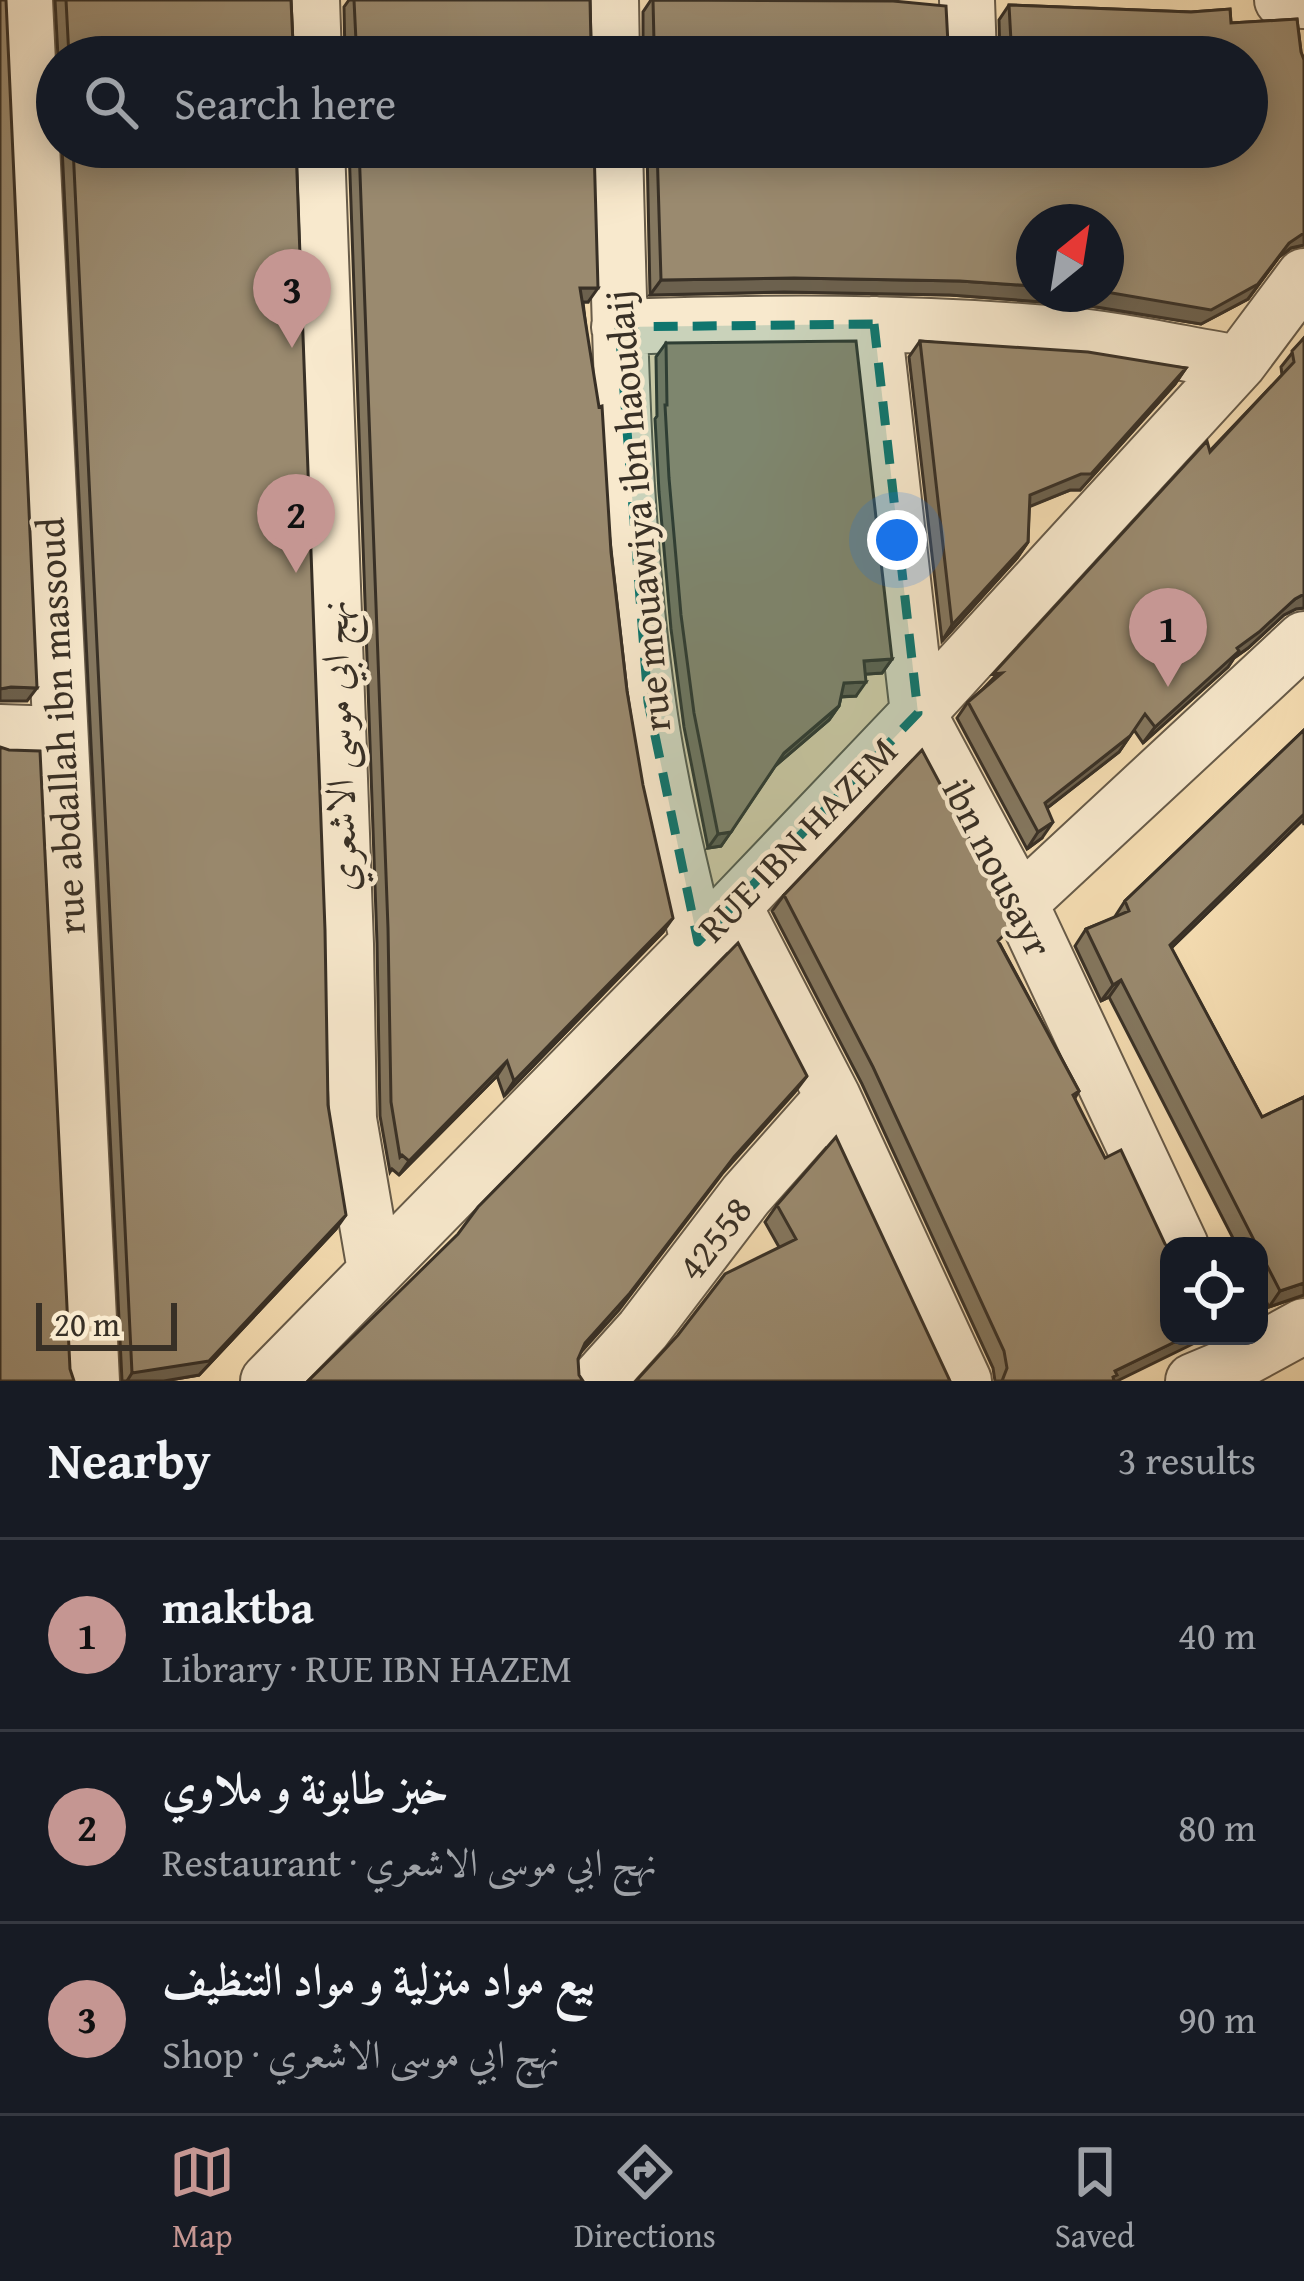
<!DOCTYPE html>
<meta charset="utf-8">
<style>
body{margin:0;font-family:"Gentium Book Plus",Amiri,serif;background:#20242c;color:#f1f3f6}
.controls{position:absolute;right:36px;bottom:36px;display:grid;overflow:hidden;border-radius:24px;box-shadow:0 6px 30px #0003}
.controls button{width:108px;height:108px;display:grid;place-items:center;padding:0;border:0;border-bottom:3px solid #363941;background:#171b24;color:#f1f3f6;font:60px sans-serif}
.compass{position:absolute;left:1016px;top:204px;width:108px;height:108px;border-radius:50%;background:#171b24;box-shadow:0 6px 30px #0003;rotate:30deg}
.scale{position:absolute;left:36px;bottom:30px;width:141px;box-sizing:border-box;padding-left:12px;border:6px solid #383026;border-top:0;font-size:33px;line-height:42px;white-space:nowrap;color:#383026;-webkit-text-stroke:9px #f8e9cd;paint-order:stroke}
.you{position:absolute;left:897px;top:540px;width:42px;height:42px;margin:-30px;border:9px solid #fff;border-radius:50%;background:#1a73e8;box-shadow:0 0 0 18px #1a73e833}
.badge{display:grid;place-items:center;width:78px;height:78px;border-radius:50%;background:#c59692;color:#111;font-size:39px;font-weight:700}
.pin{position:absolute;translate:-50% -99px;filter:drop-shadow(0 3px 6px #0008)}
.pin::after{content:'';position:absolute;top:63px;width:42px;height:36px;background:inherit;clip-path:polygon(0 0,100% 0,50% 100%)}
.list{margin:0;padding:0;list-style:none}
h2{display:flex;justify-content:space-between;align-items:center;height:156px;margin:0;padding:0 48px;font-size:51px}
h2 small{font-size:39px;font-weight:400;color:#9ea1a6}
.list li{display:grid;grid-template-columns:78px 1fr auto;gap:36px;align-items:center;box-sizing:border-box;height:192px;padding:0 48px;border-top:3px solid #363941}
.list b{display:block;font-size:45px;white-space:nowrap}
.list p{margin:0;font-size:39px;white-space:nowrap;color:#9ea1a6}
.list em{font-size:39px;font-style:normal;color:#9ea1a6}
.icon{flex:none;width:66px;height:66px;fill:none;stroke:currentColor;stroke-width:2;stroke-linecap:round;stroke-linejoin:round}
.map{position:relative;flex:none;width:1304px;height:1381px;overflow:hidden}
.search{position:absolute;background:#171b24;box-shadow:0 6px 30px #0003;left:36px;right:36px;top:36px;height:132px;display:flex;align-items:center;gap:30px;box-sizing:border-box;padding:0 42px;border-radius:66px;color:#9ea1a6;font-size:45px}
.sheet{height:732px;background:#171b24}
nav{display:flex;justify-content:space-around;align-items:center;box-sizing:border-box;height:168px;border-top:3px solid #363941;background:#171b24;font-size:33px;color:#9ea1a6}
nav a{display:grid;justify-items:center;gap:6px}
nav .on{color:#c59692}
.map>svg:first-child{display:block}
.lines{fill:none;stroke-linecap:round;stroke-linejoin:round}
.minor-casing{stroke:#675b49;stroke-width:58}
.minor{stroke:#f8e9cd;stroke-width:54}
.wall{fill:#84775f;stroke:#383026;stroke-width:3;fill-rule:evenodd}
.shaded-wall{fill:#6c614e;stroke:#383026;stroke-width:3}
.building{fill:#9a8a6f;stroke:#383026;stroke-width:3}
.marked{fill:#0f766e;fill-opacity:0.2;stroke:#0f766e;stroke-width:9;stroke-dasharray:24 15;stroke-linejoin:round}
.labels{text-anchor:middle;stroke-width:9;stroke-linejoin:round;paint-order:stroke}
.street-label{font-size:39px;fill:#383026;stroke:#f8e9cd}
</style>
<div class="map">
<svg width="1304" height="1381" viewBox="0 0 1304 1381">
<rect width="100%" height="100%" fill="#f5ddb2"/>
<filter id="stains"><feTurbulence type="fractalNoise" baseFrequency=".00167" numOctaves="4"/><feColorMatrix values="0 0 0 0 .2 0 0 0 0 .09 0 0 0 0 .02 0 0 0 .5 -.17"/></filter>
<radialGradient id="worn" r=".72"><stop offset=".6" stop-color="#630" stop-opacity="0"/><stop offset="1" stop-color="#630" stop-opacity=".3"/></radialGradient>
<g class="lines">
<defs>
<path id="minor" d="M25,0l67,1381
M312,0l2,57
M611,0l1,57
M967,0l2,57
M1282,0l22,1
M317,147l29,797 3,175 26,151
M615,147c5,185 7,371 33,555 11,81 31,161 50,240
M874,324l44,389 102,190 161,343
M619,327c147,-5 293,-6 439,7 61,5 121,19 181,29
M0,732l60,2
M1020,903l284,-264
M734,906l99,191 131,284
M268,1381l466,-475 184,-193 321,-350 65,-87
M597,1381l46,-51 103,-135 87,-98
M1193,1381l43,-18 68,-37"/>
</defs>
<use href="#minor" class="minor-casing"/>
<use href="#minor" class="minor"/>
</g>
<path class="wall" d="M55,0h236l2,44 4,13h-239z
M349,0h241l1,43 4,14h-250l-1,-50z
M651,0h149l148,44 4,13h-309v-45z
M1009,5l182,7 39,-3 1,14 66,-4 4,33 3,8v185l-13,3 -12,9 -31,42 -47,25 -117,-19 -134,-10 -166,-3 -134,3 -3,-148h600v-90h-247l-1,-37zM1034,222h72v72h-72z
M62,147h234l32,958 8,124 -137,146 -35,6h-42z
M349,147h245l-6,155h-5l44,389 36,241 -159,164 -7,-20 -98,99 -7,-6 -2,3 -10,-56 -3,-173z
M1304,338v270l-8,1 -12,6 -36,33 -14,10 -6,9 -85,76 -9,-13 -15,22 -72,56 -5,30 -15,11 -70,-131 11,-16 14,-12 300,-315 -1,-8z
M920,341l266,27 -11,16 -95,106h-10l-41,16 -1,36 -11,16 -75,83 -33,-284z
M666,343l226,316 -10,14 -17,1 -9,22 -15,1 -2,9 -10,14 -54,46 -54,80 -13,2 -24,-121 -13,-98 -12,-137 -4,-73 2,-3 -1,-59z
M1304,730v95l-1,-5 -132,128 91,169 42,-20v198l-35,12 -10,-19v-42h-22l-128,-249 -8,4 -26,-55 11,-17 28,-11 11,-17z
M784,895l216,49 79,147 -4,7 42,283h-122l-2,-13 -131,-284 -90,-173z
M777,1205l171,174 -169,-132 -14,-25z"/>
<path class="shaded-wall" d="M1301,233h3v12l-13,3 -12,9 -31,42 -47,25 -117,-19 -134,-10 -166,-3 -134,3 11,-15 133,-2 166,3 74,5v8h72v-2l183,-49z
M580,288h18l-10,14h-18z
M1186,368l-11,16 -95,106h-10l-51,21 11,-16z
M1028,542l-11,16 -75,83 10,-16z
M1304,594v14l-8,1 -12,6 -36,33 -14,10 -6,9 -85,76 12,-16 82,-79 58,-49z
M892,659l-10,14 -28,2 10,-14z
M866,682l-10,14 -22,1 10,-14z
M11,687l26,1 -10,13h-27v-12z
M839,706l-10,14 -55,47 10,-14z
M1130,736l-11,16 -86,67 12,-16z
M1304,814v5l-146,142 12,-16z
M1053,822l-11,16 -15,11 11,-17z
M731,832l-10,14 -13,2 10,-14z
M673,918l-10,14 -159,164 10,-15z
M1121,980l-12,17 -8,4 12,-16z
M507,1061l-10,15 -98,99 10,-14z
M807,1076l-12,16 -73,82 -103,136 -45,50 160,-203z
M346,1215l-10,14 -137,146 -35,6h-37l5,-8z
M1304,1283v12l-35,12 11,-16z
M1187,1336h22l-92,45h-9l7,-10z"/>
<path class="building" d="M0,0h6l31,688 -26,-1 -11,2z
M66,0h225l2,44 4,13h-228z
M354,0h236l1,43 4,14h-243l4,-16z
M653,0l240,1 53,5 2,38 4,13h-302l4,-15z
M1009,5l182,7 39,-3 1,14 66,-4 4,33 3,8v173l-15,10 -31,41 -47,26 -105,-18v-70h-72v64l-74,-5 -166,-3 -133,2 -4,-133h590v-90h-240l4,-16z
M73,147h223l29,783 3,175 18,110 -137,146 -77,12z
M359,147h235l4,141h-18l19,119 3,-1 9,146 16,139 16,94 30,133 -159,163 -7,-20 -98,100 -7,-6 -2,2 -9,-55 -3,-174z
M1304,338v256l-9,5 -36,33 -22,16 2,3 -84,76 -10,-13 -15,22 -85,67 8,19 -15,10 -70,-130 34,-29 -9,1 214,-233 3,11 84,-90 -2,-11z
M856,341l36,318 -28,2 2,21 -22,1 -5,23 -55,47 -53,79 -13,2 -24,-121 -13,-98 -12,-137 -4,-73h2l-1,-62z
M920,341l168,11 98,16 -95,106h-10l-51,21 -2,47 -76,83z
M1304,730v84l-134,131 92,172 42,-20v186l-24,8 -159,-311 -8,5 -27,-56 43,-18 -4,-10z
M0,747l9,3 31,1 30,618 4,12h-74z
M922,750l93,174 -17,17 81,150 -6,4 32,63 16,-8 44,94 4,4v88h18l-72,35 2,4 -4,2 1,4h-112l5,-13 -3,-17 -131,-284 -89,-172z
M738,943l69,133 -73,81 -104,136 -45,50 -7,16 1,16 4,6h-275l150,-147 20,-27z
M836,1137l114,244h-314l42,-46 47,-61 71,-35 -19,-34z"/>
<path class="marked" d="M874,324l44,389 -220,229 -50,-240 -29,-375z"/>
<g class="labels">
<g class="street-label">
<text transform="translate(637 511) rotate(-95)" y="14">rue mouawiya ibn haoudaij</text>
<text transform="translate(60 726) rotate(-93)" y="14">rue abdallah ibn massoud</text>
<text transform="translate(338 746) rotate(-92)" y="14">نهج ابي موسى الاشعري</text>
<text transform="translate(797 839) rotate(-46)" y="14">RUE IBN HAZEM</text>
<text transform="translate(998 867) rotate(63)" y="14">ibn nousayr</text>
<text transform="translate(714 1238) rotate(-52)" y="14">42558</text>
</g>
</g>
<rect width="100%" height="100%" filter="url(#stains)"/>
<rect width="100%" height="100%" fill="url(#worn)"/>
</svg>
<div class="controls">
<button><svg class="icon" aria-label="locate" viewBox="0 0 24 24"><circle cx="12" cy="12" r="6"/><path d="M12 2v4M12 18v4M2 12h4M18 12h4"/></svg></button>
</div>
<svg class="compass" viewBox="-18 -18 36 36"><path d="M0-13l5 13h-10z" fill="#e53935"/><path d="M0 13l5-13h-10z" fill="#9ea1a6"/></svg>
<div class="scale">20 m</div>
<div class="you"></div>
<div class="pin badge" style="left:1168px;top:687px">1</div>
<div class="pin badge" style="left:296px;top:573px">2</div>
<div class="pin badge" style="left:292px;top:348px">3</div>
<div class="search"><svg class="icon" aria-label="search" viewBox="0 0 24 24"><circle cx="10" cy="10" r="6"/><path d="M15 15l6 6"/></svg>Search here</div>
</div>
<section class="sheet">
<h2>Nearby<small>3 results</small></h2>
<ul class="list">
<li><span class="badge">1</span><div><b>maktba</b><p>Library · RUE IBN HAZEM</p></div><em>40 m</em></li>
<li><span class="badge">2</span><div><b>خبز طابونة و ملاوي</b><p>Restaurant · نهج ابي موسى الاشعري</p></div><em>80 m</em></li>
<li><span class="badge">3</span><div><b>بيع مواد منزلية و مواد التنظيف</b><p>Shop · نهج ابي موسى الاشعري</p></div><em>90 m</em></li>
</ul>
</section>
<nav>
<a class="on"><svg class="icon" aria-label="map" viewBox="0 0 24 24"><path d="M3 6l6-2 6 2 6-2v14l-6 2-6-2-6 2zM9 4v14M15 6v14"/></svg>Map</a>
<a><svg class="icon" aria-label="directions" viewBox="0 0 24 24"><path d="M12 3l9 9-9 9-9-9zM9 14v-3h6M13 9l2 2-2 2"/></svg>Directions</a>
<a><svg class="icon" aria-label="saved" viewBox="0 0 24 24"><path d="M7 4h10v16l-5-4-5 4z"/></svg>Saved</a>
</nav>
